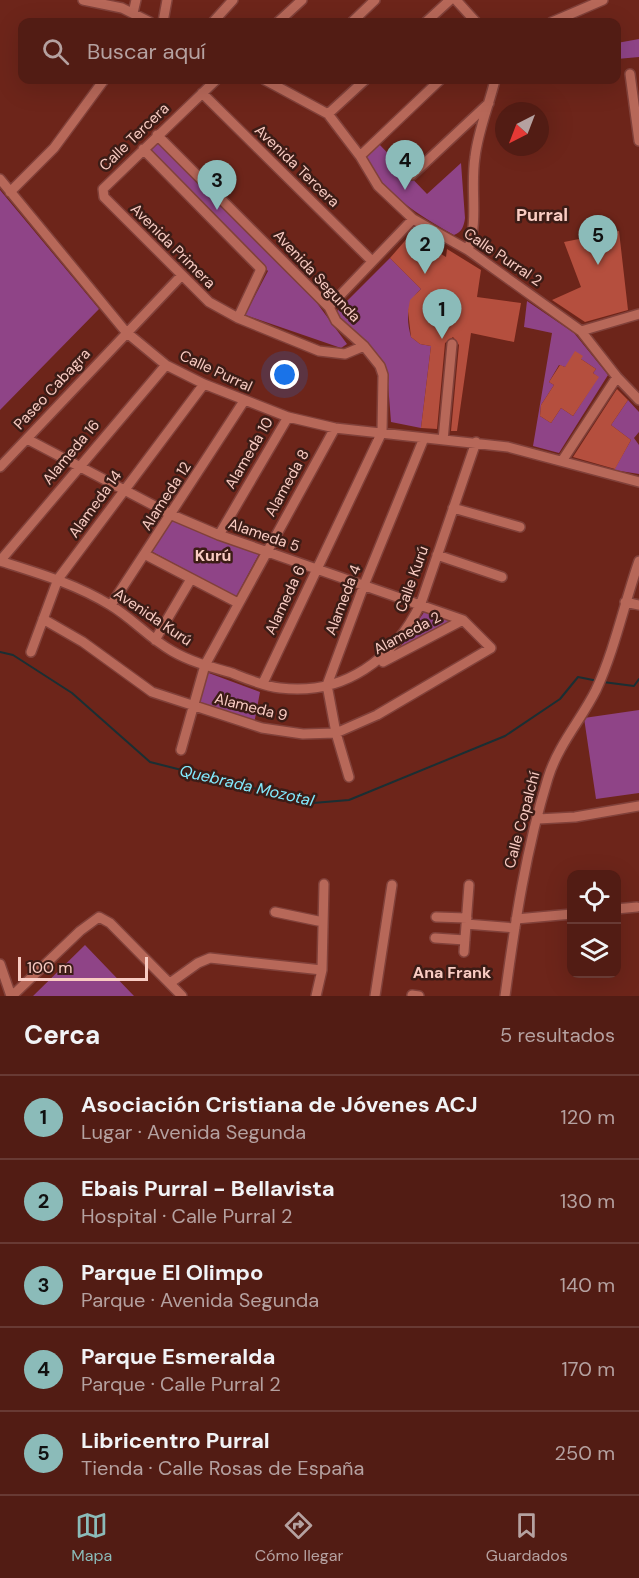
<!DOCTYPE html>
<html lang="es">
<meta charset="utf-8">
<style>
body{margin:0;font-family:"DM Sans",sans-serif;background:#58251d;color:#f1f3f6}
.controls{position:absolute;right:18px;bottom:18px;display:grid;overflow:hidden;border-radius:12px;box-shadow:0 6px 24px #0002}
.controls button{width:54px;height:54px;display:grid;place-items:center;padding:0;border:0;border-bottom:2px solid #683a34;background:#521c14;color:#f1f3f6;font:30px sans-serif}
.compass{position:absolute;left:495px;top:102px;width:54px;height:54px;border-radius:50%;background:#521c14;box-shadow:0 6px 24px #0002;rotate:222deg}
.scale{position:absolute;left:18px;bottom:15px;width:130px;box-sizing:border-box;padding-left:6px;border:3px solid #f9ccc3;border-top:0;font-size:16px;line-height:21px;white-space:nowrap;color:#f9ccc3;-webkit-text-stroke:4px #3c1c16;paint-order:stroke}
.you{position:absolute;left:285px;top:375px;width:21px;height:21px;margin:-15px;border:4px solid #fff;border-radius:50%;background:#1a73e8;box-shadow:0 0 0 9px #1a73e833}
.badge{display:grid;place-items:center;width:39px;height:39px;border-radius:50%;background:#8bbbb9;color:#111;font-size:20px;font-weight:700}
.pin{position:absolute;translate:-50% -50px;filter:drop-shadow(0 2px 3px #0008)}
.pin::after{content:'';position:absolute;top:32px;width:21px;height:18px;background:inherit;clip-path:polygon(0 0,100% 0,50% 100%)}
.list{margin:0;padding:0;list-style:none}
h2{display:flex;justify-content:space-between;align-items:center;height:78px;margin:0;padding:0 24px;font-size:26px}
h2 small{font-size:20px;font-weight:400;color:#b5a1a0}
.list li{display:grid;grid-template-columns:39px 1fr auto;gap:18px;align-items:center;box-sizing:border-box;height:84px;padding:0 24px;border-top:2px solid #683a34}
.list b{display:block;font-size:22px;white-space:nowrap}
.list p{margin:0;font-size:20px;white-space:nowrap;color:#b5a1a0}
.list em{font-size:20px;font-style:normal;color:#b5a1a0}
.icon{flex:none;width:33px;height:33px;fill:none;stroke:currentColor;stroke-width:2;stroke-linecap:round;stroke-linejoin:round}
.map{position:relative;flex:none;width:639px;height:996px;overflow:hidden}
.search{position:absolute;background:#521c14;box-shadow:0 6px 24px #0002;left:18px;right:18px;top:18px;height:66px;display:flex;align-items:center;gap:15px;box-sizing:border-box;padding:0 21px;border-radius:12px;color:#b5a1a0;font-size:22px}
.sheet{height:498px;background:#521c14}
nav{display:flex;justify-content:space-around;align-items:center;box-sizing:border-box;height:84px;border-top:2px solid #683a34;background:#521c14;font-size:16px;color:#b5a1a0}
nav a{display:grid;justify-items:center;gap:3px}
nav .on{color:#8bbbb9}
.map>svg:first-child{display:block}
.green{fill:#8f4487;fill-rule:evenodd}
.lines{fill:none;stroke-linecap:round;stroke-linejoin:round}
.stream{stroke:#1a2f33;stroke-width:2}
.building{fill:#b54f3e}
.minor-casing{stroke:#81413a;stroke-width:12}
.minor{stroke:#b76859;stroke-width:9}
.labels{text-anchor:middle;stroke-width:5;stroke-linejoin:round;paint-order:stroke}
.street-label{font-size:15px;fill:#f9ccc3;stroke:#3c1c16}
.neighbourhood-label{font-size:16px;font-weight:bold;fill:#f9ccc3;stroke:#3c1c16}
.water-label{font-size:16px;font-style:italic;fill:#83eafe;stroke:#3c1c16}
.quarter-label{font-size:18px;font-weight:bold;fill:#f9ccc3;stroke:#3c1c16}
</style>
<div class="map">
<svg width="639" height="996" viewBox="0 0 639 996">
<rect width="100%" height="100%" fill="#6d251a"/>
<path class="green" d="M639,39v18l-22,2v-16z
M156,141l158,158 33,45 -6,4 -96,-33 23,-44 -120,-122z
M378,143l49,51 34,-31 4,55c-1,8 -3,14 -11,17 -39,-22 -66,-39 -91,-77z
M0,190l99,119 -99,101z
M390,258l31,31c-15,13 -15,30 -10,48l9,7 11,2 -10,82 -30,-6 -4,-51 -5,-9 -47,-49z
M527,301l47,32 34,42 -49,78 -26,-7 19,-113 -28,-6zM581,359l15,10 -3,4 5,4 -25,39 -12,-8 -10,15 -11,-7 1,-11 13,-20 -5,-3 10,-17 6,2z
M628,400l11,12v20l-5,6 5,7v29l-25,-4 17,-30 -20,-15z
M173,518l47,22 39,14 -23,43 -85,-46z
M427,608l27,12 -58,33z
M206,672l54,20 -6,32 -58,-19z
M639,710v83l-43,6 -12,-81z
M85,945l49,51h-101z"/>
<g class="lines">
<path class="stream" d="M0,652l13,3 59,38 78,69 163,41 36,-3 156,-64 55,-37 18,-22 20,4
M603,682l31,4 5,-7"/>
</g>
<path class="building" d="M619,231l9,79 -43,12 -33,-22 29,-13 -17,-45z
M410,235l36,22 1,-8 34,21 -4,27 44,6 -7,39 -43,-9 -14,98h-6l8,-86 -6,-8 -8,6 -8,86 -16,-1 10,-82 -11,-2 -9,-7 -3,-26 2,-11 11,-11 -31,-31z
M575,351l8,5 -2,3 15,10 -3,4 6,4 -26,39 -12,-8 -10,15 -11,-7 1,-11 13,-20 -5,-3 11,-17 5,2z
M617,389l11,11 -17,25 20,15 -16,29 -42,-12z"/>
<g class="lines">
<defs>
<path id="minor" d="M83,0l39,8 28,14
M456,0l20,22
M133,13l3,-13
M163,22l4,-22
M213,22l20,-22
M278,22l24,-22
M352,22l23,-22
M426,22l24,-22
M552,22l51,-22
M630,74l9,67
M216,80l-113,109 1,8 105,105 29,16 81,33 26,3 19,-8
M265,80l63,34 32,42 18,30 35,33 55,31 113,81 36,46 22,23
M202,93l170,168
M328,114l37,-34
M157,135l172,172 7,14 28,25 16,20 3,9 -1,57 -119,251
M143,149l118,120 -23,49
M360,156l80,-76
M412,175l77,-72
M0,179l126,153 40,33 38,19 84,33 47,11 173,19 131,35
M10,192l44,-44 50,-68
M468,250c11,-30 2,-61 7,-93 3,-26 14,-52 20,-77
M329,307l84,-88
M581,331l58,-17
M27,439l145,76 47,20 244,85 28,28 -114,67 -41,18 -33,1 -41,-6 -110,-36 -69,-50 -40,-23
M443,440l9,-96
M562,461l55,-84
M0,467l181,-191
M453,508l67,19
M219,535l69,-118
M146,555l92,48
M437,555l65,22
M0,561c38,12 76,23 110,44 22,13 39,33 62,46 19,11 39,16 60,22 15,6 31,13 48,15 64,8 114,-29 141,-85l55,-161
M0,561l166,-196
M625,602l14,3
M111,605l133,-204
M155,640l36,-61
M31,652l27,-73 146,-195
M383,662l80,-42
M181,750l24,-85 130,-237
M349,777l-13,-44 -9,-48 37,-100 60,-147
M538,819l37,-2 64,-11
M616,909l21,-2
M275,912l48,10
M436,917l31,1
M516,919l56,-5
M466,924l49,4
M435,938l30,2
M464,952l5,-67
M0,964l11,32
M170,983l28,-20 12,-5 112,12
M412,995l7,1
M12,996l68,-65 19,-14 11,6 72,73
M316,996l6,-26 2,-86
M375,996l17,-111
M505,996c10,-74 21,-147 43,-218 10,-33 33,-58 48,-88 19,-41 28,-86 43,-129"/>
</defs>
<use href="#minor" class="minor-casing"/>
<use href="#minor" class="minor"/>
</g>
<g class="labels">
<g class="street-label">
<text transform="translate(134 137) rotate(-44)" y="5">Calle Tercera</text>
<text transform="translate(297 166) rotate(44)" y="5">Avenida Tercera</text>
<text transform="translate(173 246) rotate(45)" y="5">Avenida Primera</text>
<text transform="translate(503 257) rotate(34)" y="5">Calle Purral 2</text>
<text transform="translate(317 276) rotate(47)" y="5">Avenida Segunda</text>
<text transform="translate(216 371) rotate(25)" y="5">Calle Purral</text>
<text transform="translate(52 389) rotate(-47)" y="5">Paseo Cabagra</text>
<text transform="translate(71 452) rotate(-50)" y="5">Alameda 16</text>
<text transform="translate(249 453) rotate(-60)" y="5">Alameda 10</text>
<text transform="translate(287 483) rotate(-61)" y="5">Alameda 8</text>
<text transform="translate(166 496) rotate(-57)" y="5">Alameda 12</text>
<text transform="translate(95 504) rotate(-54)" y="5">Alameda 14</text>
<text transform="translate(264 535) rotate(19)" y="5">Alameda 5</text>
<text transform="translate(412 579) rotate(-70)" y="5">Calle Kurú</text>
<text transform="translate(285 600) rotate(-65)" y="5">Alameda 6</text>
<text transform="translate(343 600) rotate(-69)" y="5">Alameda 4</text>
<text transform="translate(153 617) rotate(34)" y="5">Avenida Kurú</text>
<text transform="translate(407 633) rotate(-28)" y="5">Alameda 2</text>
<text transform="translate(251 707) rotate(14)" y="5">Alameda 9</text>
<text transform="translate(522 820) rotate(-75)" y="5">Calle Copalchí</text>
</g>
<g class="neighbourhood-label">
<text x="213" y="561">Kurú</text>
<text x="452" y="978">Ana Frank</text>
</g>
<g class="water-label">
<text transform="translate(247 785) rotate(13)" y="6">Quebrada Mozotal</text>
</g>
<g class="quarter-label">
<text x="542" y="221">Purral</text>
</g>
</g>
</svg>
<div class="controls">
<button><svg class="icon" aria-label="locate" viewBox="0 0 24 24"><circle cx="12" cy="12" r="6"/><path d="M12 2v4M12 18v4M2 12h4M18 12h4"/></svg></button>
<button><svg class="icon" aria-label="layers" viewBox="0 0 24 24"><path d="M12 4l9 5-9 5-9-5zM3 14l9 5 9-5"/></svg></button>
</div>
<svg class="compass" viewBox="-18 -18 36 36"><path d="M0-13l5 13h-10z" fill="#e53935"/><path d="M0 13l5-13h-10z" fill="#b5a1a0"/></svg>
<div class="scale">100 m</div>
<div class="you"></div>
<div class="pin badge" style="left:442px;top:339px">1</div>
<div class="pin badge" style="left:425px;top:274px">2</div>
<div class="pin badge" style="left:217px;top:210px">3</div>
<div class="pin badge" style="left:405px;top:190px">4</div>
<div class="pin badge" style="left:598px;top:265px">5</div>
<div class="search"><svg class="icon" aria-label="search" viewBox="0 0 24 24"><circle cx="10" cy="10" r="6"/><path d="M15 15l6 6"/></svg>Buscar aquí</div>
</div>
<section class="sheet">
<h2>Cerca<small>5 resultados</small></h2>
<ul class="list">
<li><span class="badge">1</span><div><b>Asociación Cristiana de Jóvenes ACJ</b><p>Lugar · Avenida Segunda</p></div><em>120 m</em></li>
<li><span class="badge">2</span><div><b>Ebais Purral - Bellavista</b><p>Hospital · Calle Purral 2</p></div><em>130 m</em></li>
<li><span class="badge">3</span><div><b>Parque El Olimpo</b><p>Parque · Avenida Segunda</p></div><em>140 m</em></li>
<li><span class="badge">4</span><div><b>Parque Esmeralda</b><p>Parque · Calle Purral 2</p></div><em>170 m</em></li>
<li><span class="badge">5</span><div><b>Libricentro Purral</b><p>Tienda · Calle Rosas de España</p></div><em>250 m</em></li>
</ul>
</section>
<nav>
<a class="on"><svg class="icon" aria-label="map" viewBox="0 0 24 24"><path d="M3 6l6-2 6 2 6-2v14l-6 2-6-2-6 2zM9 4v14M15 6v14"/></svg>Mapa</a>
<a><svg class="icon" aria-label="directions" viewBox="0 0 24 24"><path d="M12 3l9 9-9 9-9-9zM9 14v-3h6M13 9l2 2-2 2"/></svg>Cómo llegar</a>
<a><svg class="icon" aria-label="saved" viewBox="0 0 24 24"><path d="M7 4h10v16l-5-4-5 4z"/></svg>Guardados</a>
</nav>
